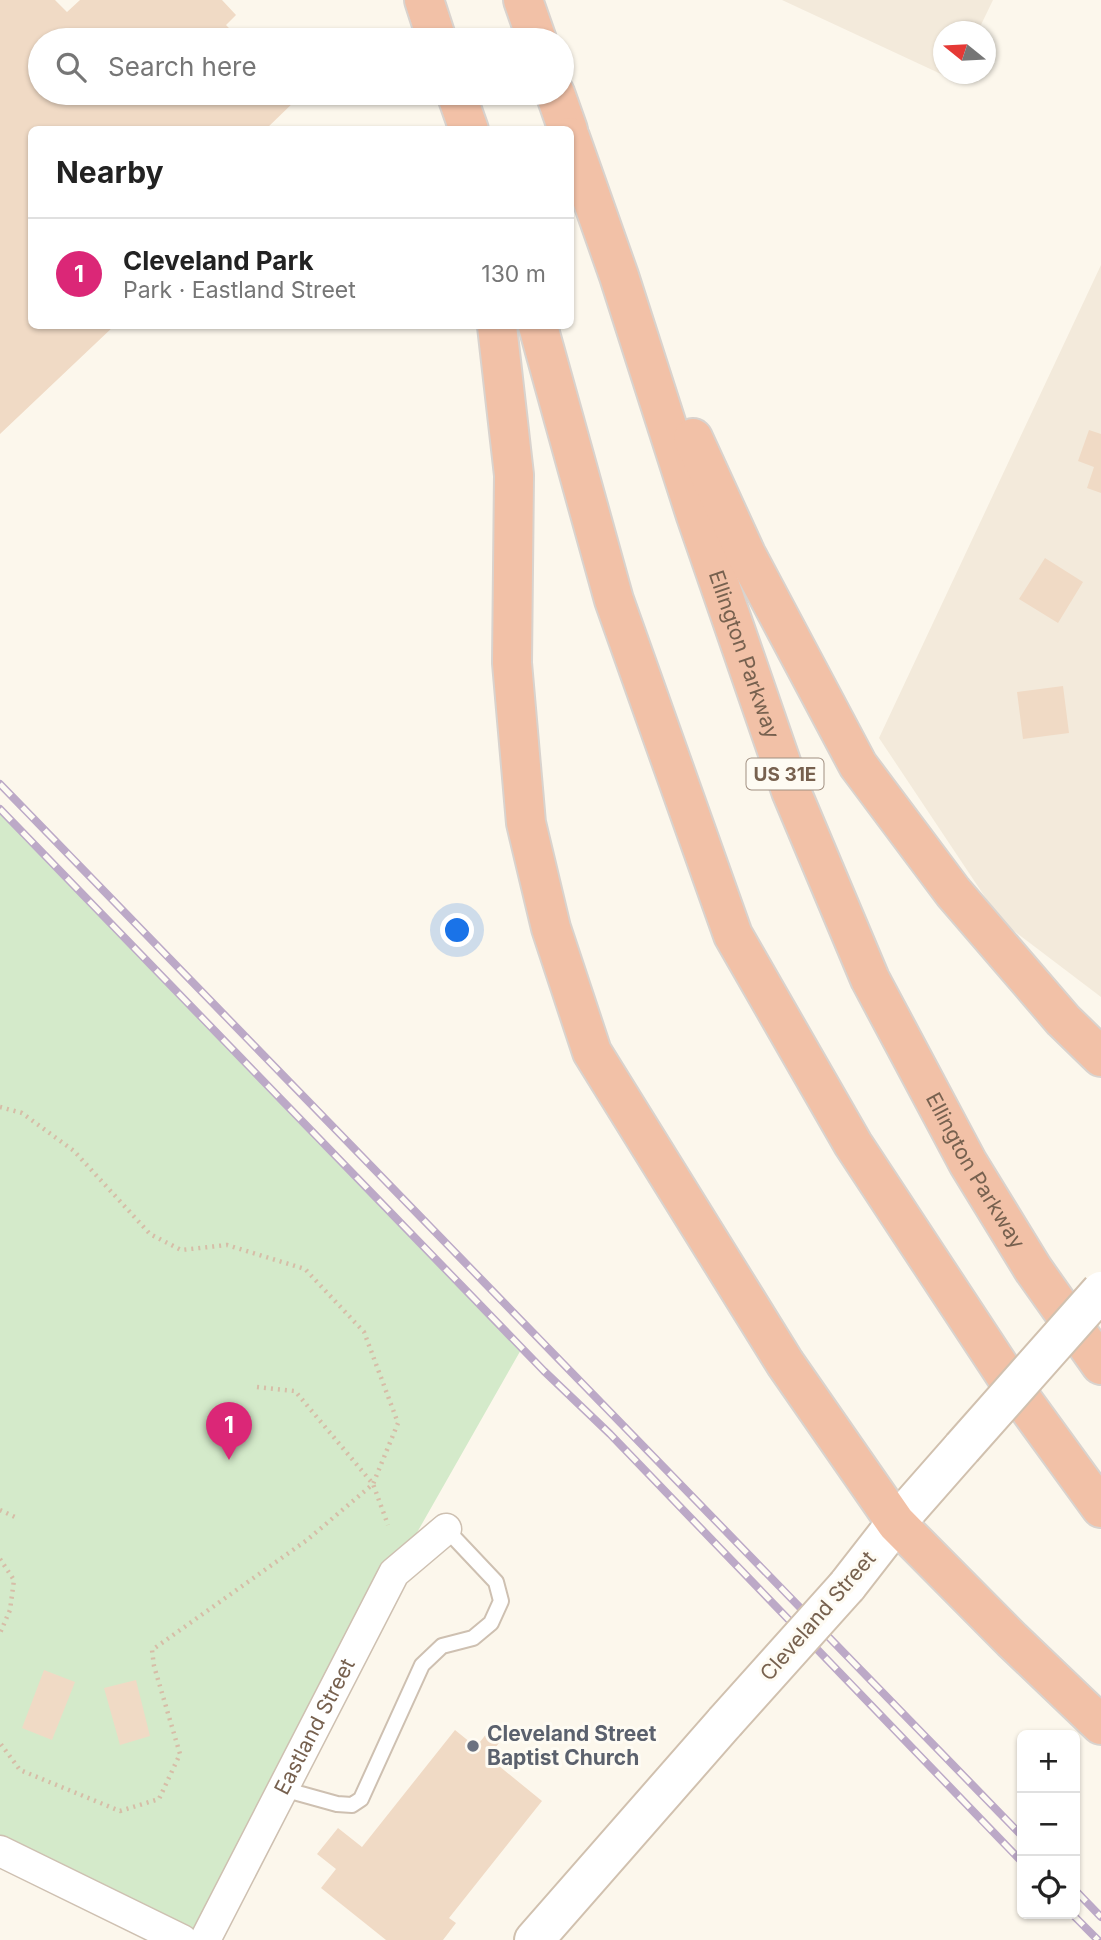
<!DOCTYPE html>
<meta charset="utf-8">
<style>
body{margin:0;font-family:Inter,sans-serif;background:#f6f6f6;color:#222}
.controls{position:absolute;right:21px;bottom:21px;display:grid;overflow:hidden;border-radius:10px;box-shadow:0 2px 5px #0004}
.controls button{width:63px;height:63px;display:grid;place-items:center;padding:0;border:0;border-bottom:2px solid #e0e0e0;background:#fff;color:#222;font:35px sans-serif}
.compass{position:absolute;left:933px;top:21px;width:63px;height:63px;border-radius:50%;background:#fff;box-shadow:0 2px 5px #0004;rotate:288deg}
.you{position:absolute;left:458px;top:931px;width:24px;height:24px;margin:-18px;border:5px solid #fff;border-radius:50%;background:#1a73e8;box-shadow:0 0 0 10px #1a73e833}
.badge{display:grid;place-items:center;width:46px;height:46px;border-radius:50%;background:#db2777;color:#fff;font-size:23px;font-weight:700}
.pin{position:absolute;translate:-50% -58px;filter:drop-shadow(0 2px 4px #0008)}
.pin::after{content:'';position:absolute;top:37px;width:24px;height:21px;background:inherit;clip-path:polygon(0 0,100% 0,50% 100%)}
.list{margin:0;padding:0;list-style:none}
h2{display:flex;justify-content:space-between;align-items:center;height:91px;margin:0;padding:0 28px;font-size:30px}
h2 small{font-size:23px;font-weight:400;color:#767676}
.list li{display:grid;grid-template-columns:46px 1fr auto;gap:21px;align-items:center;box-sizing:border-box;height:112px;padding:0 28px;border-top:2px solid #e0e0e0}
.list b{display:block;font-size:26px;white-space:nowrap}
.list p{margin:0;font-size:23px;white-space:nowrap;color:#767676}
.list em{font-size:23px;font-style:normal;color:#767676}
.icon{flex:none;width:38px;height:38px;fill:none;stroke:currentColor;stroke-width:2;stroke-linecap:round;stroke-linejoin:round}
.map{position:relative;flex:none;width:1101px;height:1940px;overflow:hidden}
.search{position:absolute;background:#fff;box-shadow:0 2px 5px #0004;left:28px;top:28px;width:546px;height:77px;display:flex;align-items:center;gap:18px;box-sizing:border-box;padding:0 24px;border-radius:38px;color:#767676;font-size:26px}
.panel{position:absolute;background:#fff;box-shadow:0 2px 5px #0004;left:28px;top:126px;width:546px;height:203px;border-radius:10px}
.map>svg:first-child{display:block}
.residential{fill:#f3eadb}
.green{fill:#d4eaca}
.building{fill:#f0dac5}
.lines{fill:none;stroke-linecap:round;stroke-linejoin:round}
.lane-casing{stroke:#cec0b1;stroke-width:18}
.street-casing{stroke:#cec0b1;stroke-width:33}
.secondary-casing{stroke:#d1c1af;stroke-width:42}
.highway-casing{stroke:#d9d3ce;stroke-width:42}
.path{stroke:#d6bda7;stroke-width:4.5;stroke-dasharray:2 5;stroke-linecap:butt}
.lane{stroke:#fff;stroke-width:14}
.street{stroke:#fff;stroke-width:30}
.secondary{stroke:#fff;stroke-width:38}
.highway{stroke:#f2c1a7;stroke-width:38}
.rail-casing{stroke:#bca9c7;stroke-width:8}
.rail{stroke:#fefbf3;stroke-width:5;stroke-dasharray:16;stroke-linecap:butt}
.secondary-bridge-casing{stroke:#d1c1af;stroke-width:42;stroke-linecap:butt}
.secondary-bridge{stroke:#fff;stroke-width:38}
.worship-dot{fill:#6b7280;stroke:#fefbf3;stroke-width:2.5}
.labels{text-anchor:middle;stroke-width:6;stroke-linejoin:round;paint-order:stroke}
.shield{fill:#fefbf3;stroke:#a08f80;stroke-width:2}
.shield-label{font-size:19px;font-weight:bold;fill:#77614f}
.street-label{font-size:21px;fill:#77614f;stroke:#fefbf3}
.worship-label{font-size:21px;font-weight:bold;fill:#5b616d;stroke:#fefbf3;text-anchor:start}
</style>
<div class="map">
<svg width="1101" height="1940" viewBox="0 0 1101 1940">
<rect width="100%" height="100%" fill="#fcf7ec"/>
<path class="residential" d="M782,0h211l-15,31 -34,1v42h16l-4,7z
M1101,265v732l-100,-76 -122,-183z"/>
<path class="green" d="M0,810l522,538 -128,225 -189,367 -205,-89z"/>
<path class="building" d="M0,0h55l12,12 13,-12h142l14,15 -10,10 15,15h-201v53h251l6,6 -32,31h-233v196h82l-114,108z
M1089,430l12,4v59l-14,-5 7,-21 -16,-6z
M1045,558l38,24 -25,41 -39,-24z
M1063,686l6,47 -46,6 -6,-47z
M44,1670l31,12 -23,58 -30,-12z
M136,1680l14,56 -30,9 -16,-57z
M455,1730l21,17 11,-14 12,10 -11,14 54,44 -93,117 7,5 -13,17h-57l-65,-52 15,-19 -19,-15 21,-26 24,19z"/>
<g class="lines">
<defs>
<path id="lane" d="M283,1789l54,15 15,1 9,-6 61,-134 20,-19 31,-8 18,-15 10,-22 -5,-19 -50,-53"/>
<g id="street">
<path d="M0,1851l182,89"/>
<path id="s1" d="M205,1940l189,-367 52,-44"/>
</g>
<path id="secondary" d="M847,1586l49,-63 66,-75
M534,1940l191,-218"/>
<g id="highway">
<path d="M424,0l13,40"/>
<path d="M523,0l14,40"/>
<path d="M456,93l13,37"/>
<path d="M555,93l13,37"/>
<path id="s2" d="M570,137l49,139 77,240 95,275 79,188 98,184 65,106 68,96"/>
<path d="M497,326l17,149 -2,188 14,160 25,105 41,124 193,311 111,160 116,117 89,85"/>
<path d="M538,326l76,274 119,335 120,209 158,240 90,124"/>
<path d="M693,438l53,116 112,211 95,127 110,128 38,37"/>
</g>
</defs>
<use href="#lane" class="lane-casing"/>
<use href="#street" class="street-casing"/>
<use href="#secondary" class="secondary-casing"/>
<use href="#highway" class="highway-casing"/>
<path class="path" d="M0,1107l22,6 52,38 76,83 31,16 46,-5 78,24 59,63 34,91 -25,61 -66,56 -155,110 2,16 26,88 -21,45 -39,12 -100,-41 -20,-27
M257,1387l38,4 78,93 15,41
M0,1510l15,7
M0,1559l14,21 -4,30 -10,23"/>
<use href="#lane" class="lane"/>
<use href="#street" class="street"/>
<use href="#secondary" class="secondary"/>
<use href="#highway" class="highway"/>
<defs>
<path id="rail" d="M0,784l1022,1052
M0,809l544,562 66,63 412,428
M1075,1890l26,27
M1072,1914l26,26"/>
</defs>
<use href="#rail" class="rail-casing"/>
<use href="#rail" class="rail"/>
<defs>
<path id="secondary-bridge" d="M962,1448l139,-157
M725,1722l122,-136"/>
</defs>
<use href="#secondary-bridge" class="secondary-bridge-casing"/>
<use href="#secondary-bridge" class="secondary-bridge"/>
</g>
<circle class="worship-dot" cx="473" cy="1746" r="7"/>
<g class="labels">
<rect class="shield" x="746.5" y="758.5" width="77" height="31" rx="5"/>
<g class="shield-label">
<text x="785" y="781">US 31E</text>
</g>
<g class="street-label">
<text dy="7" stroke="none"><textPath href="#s2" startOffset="546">Ellington Parkway</textPath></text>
<text dy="7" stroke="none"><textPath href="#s2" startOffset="1113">Ellington Parkway</textPath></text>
<text transform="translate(818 1616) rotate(-49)" y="7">Cleveland Street</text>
<text dy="7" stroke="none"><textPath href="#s1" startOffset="240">Eastland Street</textPath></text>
</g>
<g class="worship-label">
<text x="487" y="1741">Cleveland Street<tspan x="487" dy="24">Baptist Church</tspan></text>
</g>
</g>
</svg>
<div class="controls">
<button>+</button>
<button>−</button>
<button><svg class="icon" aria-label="locate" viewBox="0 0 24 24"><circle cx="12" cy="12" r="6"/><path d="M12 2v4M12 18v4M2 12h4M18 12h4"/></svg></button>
</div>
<svg class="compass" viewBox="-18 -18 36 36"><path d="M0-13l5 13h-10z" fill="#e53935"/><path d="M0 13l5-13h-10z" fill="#767676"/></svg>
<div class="you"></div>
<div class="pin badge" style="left:229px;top:1460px">1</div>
<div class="search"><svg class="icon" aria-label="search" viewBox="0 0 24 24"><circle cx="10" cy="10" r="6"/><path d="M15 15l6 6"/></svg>Search here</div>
<section class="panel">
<h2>Nearby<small></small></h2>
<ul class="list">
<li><span class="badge">1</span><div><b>Cleveland Park</b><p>Park · Eastland Street</p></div><em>130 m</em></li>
</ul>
</section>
</div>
